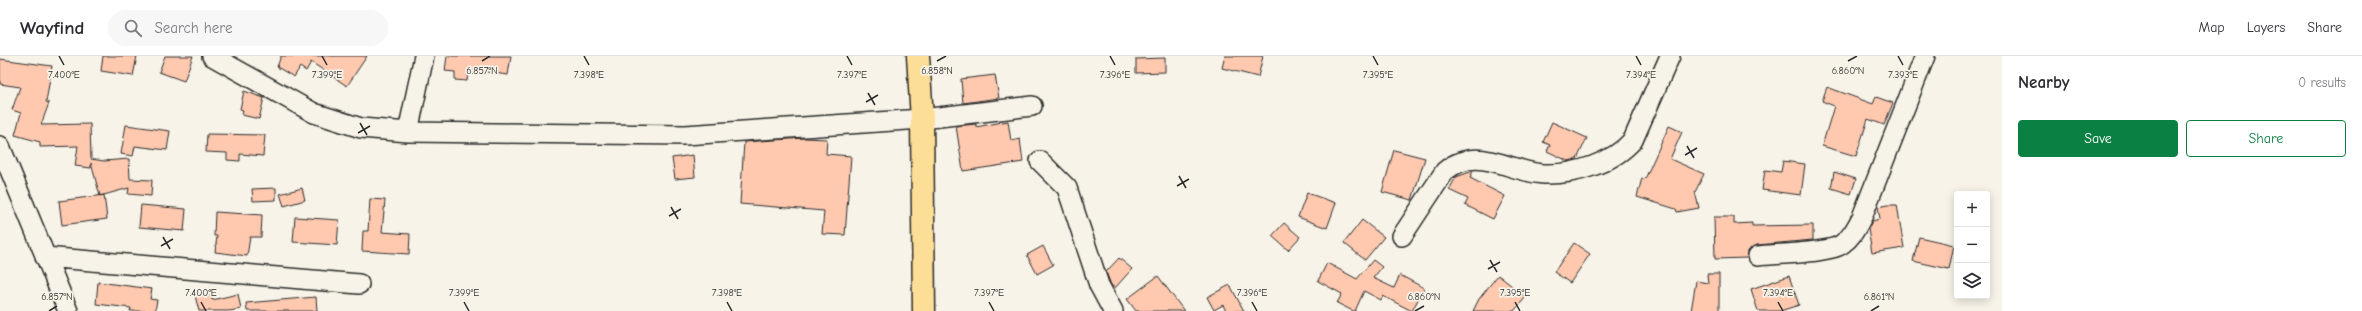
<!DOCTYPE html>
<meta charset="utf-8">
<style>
body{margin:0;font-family:"Comic Neue",sans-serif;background:#f7f7f7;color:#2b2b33}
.controls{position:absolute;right:12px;bottom:12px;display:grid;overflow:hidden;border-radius:4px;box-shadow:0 2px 10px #0003}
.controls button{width:36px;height:36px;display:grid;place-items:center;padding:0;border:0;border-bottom:1px solid #e1e1e2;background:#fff;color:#2b2b33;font:20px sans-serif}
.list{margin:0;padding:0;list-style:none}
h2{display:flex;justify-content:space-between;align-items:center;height:52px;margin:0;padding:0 16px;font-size:17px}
h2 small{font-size:13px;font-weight:400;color:#7c7c81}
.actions{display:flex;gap:8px;padding:12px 16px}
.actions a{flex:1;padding:9px 0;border:1px solid #0b8043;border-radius:4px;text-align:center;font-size:14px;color:#0b8043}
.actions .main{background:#0b8043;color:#fff}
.icon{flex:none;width:22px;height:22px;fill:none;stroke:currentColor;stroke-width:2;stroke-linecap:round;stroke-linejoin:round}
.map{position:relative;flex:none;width:2002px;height:255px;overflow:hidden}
header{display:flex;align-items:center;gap:24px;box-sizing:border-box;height:56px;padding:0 20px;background:#fff;border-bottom:1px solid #e1e1e2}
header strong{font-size:19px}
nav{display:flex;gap:22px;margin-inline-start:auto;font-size:14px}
.search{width:280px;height:36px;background:#f7f7f7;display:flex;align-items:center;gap:10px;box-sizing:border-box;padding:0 14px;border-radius:22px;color:#7c7c81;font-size:15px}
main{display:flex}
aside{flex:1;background:#fff}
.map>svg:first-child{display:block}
.building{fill:#ffc9b0;stroke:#2b2b2b}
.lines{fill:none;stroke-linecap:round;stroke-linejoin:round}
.minor-casing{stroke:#2b2b2b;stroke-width:22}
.major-casing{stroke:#2b2b2b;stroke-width:25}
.minor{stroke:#f7f3e8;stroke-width:19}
.major{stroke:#fdde96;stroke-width:22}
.ticks{fill:none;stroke:#2b2b2b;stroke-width:1.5}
.ticks-label{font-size:10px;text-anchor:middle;fill:#2b2b2b;stroke:#f7f3e8;stroke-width:3.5;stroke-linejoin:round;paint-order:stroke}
</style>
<header>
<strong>Wayfind</strong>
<div class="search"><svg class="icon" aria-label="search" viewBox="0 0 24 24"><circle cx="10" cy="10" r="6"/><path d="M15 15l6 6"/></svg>Search here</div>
<nav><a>Map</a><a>Layers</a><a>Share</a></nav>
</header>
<main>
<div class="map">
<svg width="2002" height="255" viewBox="0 0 2002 255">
<rect width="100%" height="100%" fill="#f7f3e8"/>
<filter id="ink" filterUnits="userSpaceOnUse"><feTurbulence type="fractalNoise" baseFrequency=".025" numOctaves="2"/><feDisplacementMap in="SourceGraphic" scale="8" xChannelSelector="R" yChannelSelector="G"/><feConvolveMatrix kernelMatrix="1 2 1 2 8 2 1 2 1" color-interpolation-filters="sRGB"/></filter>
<g filter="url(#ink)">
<path class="building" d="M103,0h34l-4,20 -32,-5z
M165,0h28l-9,25 -25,-9z
M281,0h86l-20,30 -36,-24 -5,9 -6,-4 -6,10 -17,-10z
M447,0h64l-3,19 -34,-5v4l-6,-1 -1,8 -12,-1v-8l-10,-1z
M1225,0h38l-5,21 -36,-9z
M1165,2v14l-29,1v-14z
M0,3l52,7 -6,36 3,1 -8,22 49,-1 1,35 13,2 25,-2 1,20 22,1 -1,16 -23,-2 1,-6 -29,8 -9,-33v5l-16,-2 3,-20 -38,1v-5l-25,-7 6,-22 -9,-3 8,-23 -20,-3z
M995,19l4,23 -36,5 -2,-24z
M1827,31l46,17 3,-7 17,6 -9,22 -16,-6 -12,37 -34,-10 12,-40 -12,-5z
M244,35l20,7 -5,21 -17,-4 1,-5 -3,-1z
M1008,65l3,20 9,-2 3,23 -60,9 -7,-45 20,-2v3z
M1552,66l35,16 -10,21 -9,2 -21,-10 3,-6 -7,-3z
M126,69l44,6 -3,19 -32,-4 -2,10 -12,-2z
M1669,70l13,6 -12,27 34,15 -9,18 4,16 -22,4 -1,-3 -39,-12 5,-19 3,1z
M207,78l58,1 -2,21 -23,-2v7l-13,-1v-7l-21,-1z
M805,82l22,1 -1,15 25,2 -6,79 -23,-1 2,-23 -84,-7 4,-62z
M1394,94l31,8 -13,42 -30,-8z
M693,99l2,22 -20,2 -3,-21z
M1783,105l22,3 -4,31 -39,-5 3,-20 16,2z
M1473,115l-3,7 35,18 -12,23 -28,-14 3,-6 -19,-9 7,-13z
M1834,116l22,7 -5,15 -20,-6z
M276,132v12l-23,1 -1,-12z
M302,132l3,12 -21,6 -4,-12z
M1307,137l29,10 -9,25 -29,-11z
M104,139l3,24 -45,6 -3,-24z
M370,143l15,1 -3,32 28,2 -1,20 -47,-3 1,-20h5z
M141,149l45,4 -2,22 -45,-4z
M1887,149h10l7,43 -32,5 -4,-24 4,-8 8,-2 -2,-12z
M215,156l47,3 -1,22h-11l-3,19 -32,-4 2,-16h-3z
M295,161l44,3 -2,25 -44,-3z
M1714,161h20v7l18,-1v3l61,-1v15l-56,5 -9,6 -1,7 -32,1z
M1362,164l22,17 -19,23 -21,-17z
M1284,167l16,14 -12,13 -16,-14z
M1919,181l35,8 -5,24 -36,-8z
M1574,187l16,11 -20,29 -16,-11z
M1043,190l10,19 -16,9 -10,-19z
M1119,202l13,11 -17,19 -4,-3 -5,-13z
M1373,204l9,7 -9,11 21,10 6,-13 24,13 -12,23 -29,-15 -2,4 -17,-9 -9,20h-2l-16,-8 5,-9 -24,-13 9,-18 30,16z
M1707,218h12v37h-28l5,-30 12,2z
M1498,219l28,22 -12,14h-41l6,-12z
M1158,220l26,35h-48l-9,-12z
M1789,220l10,29 -19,6h-22l-7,-22z
M98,226l54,7 -2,10 7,1 -2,11h-25l1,-3 -35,-4z
M1230,229l14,26h-18l-3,-6 -9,5 -7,-13z
M210,233l2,11 26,-6 3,15 -12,2h-30l-5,-19z
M316,241l1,14h-70l-1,-8z"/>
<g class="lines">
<defs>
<path id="minor" d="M212,0l102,57 47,15 47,4 277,3 237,-16 110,-13
M408,76l16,-76
M0,90l68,165
M1040,105l27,27 32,97 14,26
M1402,180l43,-65c33,-27 63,1 99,3 31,1 69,-11 89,-34l37,-84
M1758,200c17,-2 73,-3 84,-12 10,-7 14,-16 20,-27l63,-161
M45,201l314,27"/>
<path id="major" d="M918,0l4,63 2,192"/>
</defs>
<use href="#minor" class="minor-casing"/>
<use href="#major" class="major-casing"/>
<use href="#minor" class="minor"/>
<use href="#major" class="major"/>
</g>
</g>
<path class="ticks" d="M59,0l5,9M322,0l5,9M584,0l5,9M847,0l5,9M1110,0l5,9M1373,0l5,9M1636,0l5,9M1898,0l5,9M482,5l8,-5M937,5l9,-5M1848,5l9,-5M868,37l7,12M866,46l12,-7M360,67l7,12M358,77l12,-7M1687,90l7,12M1685,99l12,-7M1179,120l7,12M1177,130l12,-7M671,151l7,12M669,160l12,-7M163,181l7,12M161,190l12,-7M1490,204l7,12M1488,213l12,-7M201,246l5,9M464,246l5,9M727,246l5,9M989,246l5,9M1252,246l5,9M1515,246l5,9M1778,246l5,9M49,255l8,-5M1415,255l9,-5M1871,255l8,-5"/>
<g class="ticks-label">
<text x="482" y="18">6.857°N</text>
<text x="937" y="18">6.858°N</text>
<text x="1848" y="18">6.860°N</text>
<text x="64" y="22">7.400°E</text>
<text x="327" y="22">7.399°E</text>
<text x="589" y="22">7.398°E</text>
<text x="852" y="22">7.397°E</text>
<text x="1115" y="22">7.396°E</text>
<text x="1378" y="22">7.395°E</text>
<text x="1641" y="22">7.394°E</text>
<text x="1903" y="22">7.393°E</text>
<text x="201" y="240">7.400°E</text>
<text x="464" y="240">7.399°E</text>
<text x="727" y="240">7.398°E</text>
<text x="989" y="240">7.397°E</text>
<text x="1252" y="240">7.396°E</text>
<text x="1515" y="240">7.395°E</text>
<text x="1778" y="240">7.394°E</text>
<text x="57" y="244">6.857°N</text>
<text x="1424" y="244">6.860°N</text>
<text x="1879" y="244">6.861°N</text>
</g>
</svg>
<div class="controls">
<button>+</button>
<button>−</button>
<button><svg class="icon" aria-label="layers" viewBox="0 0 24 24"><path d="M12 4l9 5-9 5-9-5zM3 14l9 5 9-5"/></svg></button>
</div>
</div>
<aside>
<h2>Nearby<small>0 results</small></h2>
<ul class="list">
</ul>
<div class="actions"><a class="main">Save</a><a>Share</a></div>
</aside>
</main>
